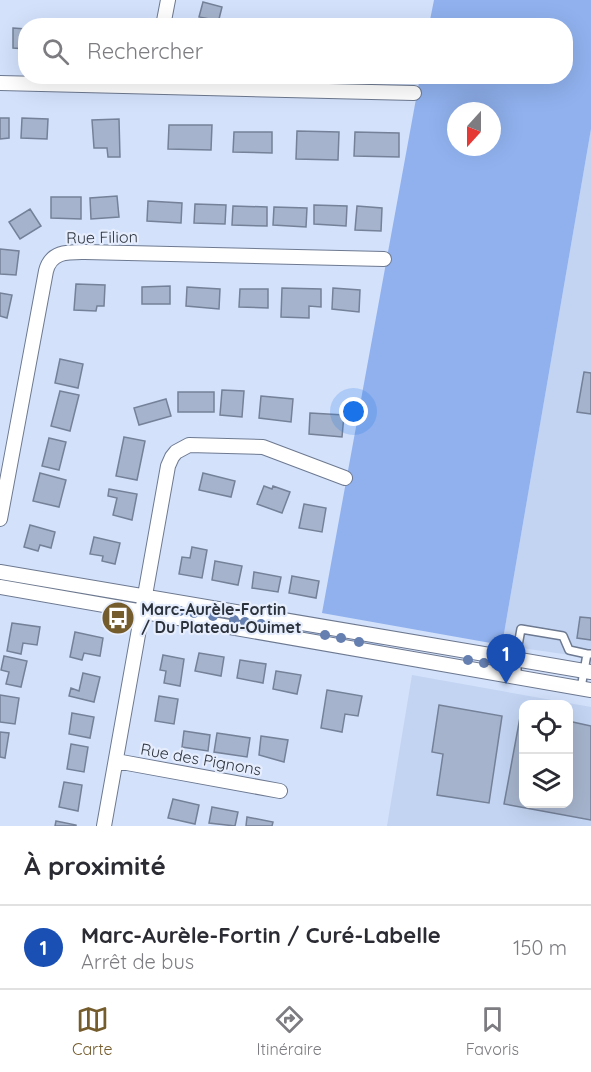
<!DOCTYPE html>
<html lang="fr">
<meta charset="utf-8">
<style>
body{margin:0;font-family:Quicksand,sans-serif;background:#f7f7f7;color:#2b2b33}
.controls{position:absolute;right:18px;bottom:18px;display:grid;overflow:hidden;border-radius:12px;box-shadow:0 6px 24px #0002}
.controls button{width:54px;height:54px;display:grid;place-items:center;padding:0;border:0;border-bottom:2px solid #e1e1e2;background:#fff;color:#2b2b33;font:30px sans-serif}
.compass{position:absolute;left:447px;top:102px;width:54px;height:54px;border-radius:50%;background:#fff;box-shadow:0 6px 24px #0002;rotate:201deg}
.you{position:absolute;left:354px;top:412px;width:21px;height:21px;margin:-15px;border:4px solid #fff;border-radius:50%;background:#1a73e8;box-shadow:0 0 0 9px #1a73e833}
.badge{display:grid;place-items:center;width:39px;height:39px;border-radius:50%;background:#755c2d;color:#fff;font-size:20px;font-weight:700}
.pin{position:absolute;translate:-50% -50px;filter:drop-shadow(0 2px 3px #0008)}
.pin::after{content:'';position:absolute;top:32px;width:21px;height:18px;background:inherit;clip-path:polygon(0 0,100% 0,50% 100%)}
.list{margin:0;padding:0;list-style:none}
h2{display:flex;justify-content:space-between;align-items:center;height:78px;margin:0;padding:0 24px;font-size:26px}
h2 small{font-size:20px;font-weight:400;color:#7c7c81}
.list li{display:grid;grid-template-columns:39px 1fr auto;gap:18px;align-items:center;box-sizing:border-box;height:84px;padding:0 24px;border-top:2px solid #e1e1e2}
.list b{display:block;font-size:22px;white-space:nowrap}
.list p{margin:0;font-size:20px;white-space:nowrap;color:#7c7c81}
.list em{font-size:20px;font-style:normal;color:#7c7c81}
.icon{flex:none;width:33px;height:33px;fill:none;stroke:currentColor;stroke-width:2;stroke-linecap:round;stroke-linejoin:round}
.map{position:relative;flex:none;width:591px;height:826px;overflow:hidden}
.search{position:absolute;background:#fff;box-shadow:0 6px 24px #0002;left:18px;right:18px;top:18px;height:66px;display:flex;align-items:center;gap:15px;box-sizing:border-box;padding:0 21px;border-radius:24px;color:#7c7c81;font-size:22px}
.sheet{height:162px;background:#fff}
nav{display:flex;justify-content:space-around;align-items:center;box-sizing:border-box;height:84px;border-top:2px solid #e1e1e2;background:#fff;font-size:16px;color:#7c7c81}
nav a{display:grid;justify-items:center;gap:3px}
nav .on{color:#755c2d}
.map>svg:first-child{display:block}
.built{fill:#c2d4f2;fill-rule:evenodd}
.green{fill:#b7cffa}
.forest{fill:#90b1ee;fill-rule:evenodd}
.building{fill:#a5b3cc;stroke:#748198;stroke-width:1.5}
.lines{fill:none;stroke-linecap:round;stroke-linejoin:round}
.lane-casing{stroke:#6d7990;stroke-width:10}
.street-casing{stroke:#6d7990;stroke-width:16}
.lane{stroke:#fff;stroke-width:7}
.street{stroke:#fff;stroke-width:14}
.tree{fill:#657fb0}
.labels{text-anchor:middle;stroke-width:4.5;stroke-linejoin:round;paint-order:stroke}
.street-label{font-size:16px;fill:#2d333c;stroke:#e6eefe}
.poi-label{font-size:16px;font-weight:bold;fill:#2d333c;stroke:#e6eefe;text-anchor:start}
</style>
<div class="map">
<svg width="591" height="826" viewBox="0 0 591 826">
<rect width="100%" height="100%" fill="#d3e1fb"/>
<path class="built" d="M591,129v529l-89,-13z
M412,675l179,32v119h-204zM524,704h44v100h-44z"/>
<path class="green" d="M162,606l219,37 2,2 -1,2 -220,-38z"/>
<path class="forest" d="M434,0h157v129l-89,516 -180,-32 98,-536 146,-1v-50l-137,-1zM456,111h36v36h-36z"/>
<path class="building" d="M203,2l19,5 -3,12 28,7h-39l2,-7 -11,-2z
M13,28l13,1v20l-13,-1z
M0,118h9v20l-9,1z
M22,118l26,1 -1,20 -26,-1z
M119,119l1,38h-12l-1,-9h-13l-2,-28z
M169,125h43l-1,25 -43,-1z
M297,131l42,1 -1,28 -42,-1z
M234,132h38v21l-39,-1z
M355,132l44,1v24l-45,-1z
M117,196l2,21 -28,2 -1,-21z
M51,197h30v22l-30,-1z
M148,201l34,2 -1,20 -34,-2z
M195,204l31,1 -1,19 -31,-1z
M314,205l33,1 -1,20 -32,-2z
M233,206l34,1v19l-35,-1z
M357,206l25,2 -1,23 -26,-1z
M274,207l33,1 -1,19 -33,-2z
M30,209l11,17 -21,13 -11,-17z
M0,249l19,2 -3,24 -16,-1z
M76,284l29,1 -1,21h-7l-1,5 -22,-1z
M170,286v18h-28v-17z
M187,287l33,2 -1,20 -33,-3z
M282,288l39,1v18l-12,-1v12l-28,-1z
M333,288l27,2 -1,22 -27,-3z
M240,289h28v19l-29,-1z
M0,293l12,2 -5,23 -7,-2z
M60,359l23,5 -5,24 -23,-5z
M584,372l7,1v41l-14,-2z
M222,390l22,1 -2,26 -22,-2z
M60,391l19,4 -9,36 -19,-5z
M178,392h36v20h-36z
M261,396l32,3 -2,23 -32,-4z
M166,399l5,17 -32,9 -5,-17z
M310,413l34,2 -2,22 -33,-3z
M124,437l21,4 -8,39 -21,-4z
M49,438l17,4 -7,28 -17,-4z
M40,473l26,7 -7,27 -26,-6z
M203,473l32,8 -4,16 -32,-7z
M264,486l8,3 1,-3 17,6 -8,21 -25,-9z
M109,489l28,5 -5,26 -19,-5 4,-17 -9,-2z
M304,504l22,4 -4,24 -23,-4z
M30,525l25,7 -4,16 -11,-3 -2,6 -14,-4z
M94,537l26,6 -5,21 -13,-3 1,-5 -13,-2z
M192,547l15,3 -5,28 -23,-4 3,-17 8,1z
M215,561l27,5 -4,19 -26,-5z
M254,572l27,5 -3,15 -26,-4z
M292,576l27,5 -3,17 -27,-5z
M580,617l11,1v22l-14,-2z
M12,623l28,4 -3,18 -14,-2 -2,11 -14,-3z
M75,632l28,6 -3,18 -16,-3 -2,7 -12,-3z
M199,653l25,4 -3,19 -26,-5z
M163,655l21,4 -4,27 -16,-3 2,-12 -6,-1z
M4,656l23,5 -6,26 -15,-3 3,-12 -8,-2z
M240,660l26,4 -3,19 -26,-5z
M276,671l25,4 -4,19 -24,-5z
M83,673l17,4 -6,25 -25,-6 2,-8 8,3z
M327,690l35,6 -4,20 -13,-2 -3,18 -21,-4z
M0,695l19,3 -4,26 -15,-2z
M159,696l19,3 -4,25 -19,-3z
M439,705l63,11 -13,87 -52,-8 6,-41 -11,-2z
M521,712l3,1v91h44v-83l23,5v94l-87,-16z
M72,713l22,4 -4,21 -21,-4z
M184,731l26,4 -2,16 -26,-4z
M0,732l9,1 -4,25 -5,-1z
M217,733l33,5 -3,19 -33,-5z
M261,736l27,4 -4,22 -25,-7z
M71,744l17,3 -4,25 -17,-3z
M64,782l18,3 -4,26 -19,-4z
M173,799l26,6 -4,19 -27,-6z
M212,807l26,5 -3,14 -26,-3z
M247,817l26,5 -1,4h-26z
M56,821l20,4v1h-21z"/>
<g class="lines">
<defs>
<path id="lane" d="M517,677v-26l4,-22 42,7 6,14 18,4
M581,688l6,-34h4"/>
<path id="street" d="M163,26l5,-26
M0,83l414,10
M0,519l46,-248c5,-20 22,-19 39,-19l299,7
M0,572l591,100
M0,587l591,103
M116,761l164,30
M104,826l64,-360 4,-9 4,-5 13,-7 74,2 82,31"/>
</defs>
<use href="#lane" class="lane-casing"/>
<use href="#street" class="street-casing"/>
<use href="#lane" class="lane"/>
<use href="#street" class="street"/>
</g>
<g class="tree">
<circle cx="180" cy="611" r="5"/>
<circle cx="194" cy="613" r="5"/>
<circle cx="213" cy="616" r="5"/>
<circle cx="234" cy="620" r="5"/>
<circle cx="245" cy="622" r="5"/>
<circle cx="261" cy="624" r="5"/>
<circle cx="278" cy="627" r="5"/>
<circle cx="325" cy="635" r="5"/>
<circle cx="341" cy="638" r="5"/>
<circle cx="359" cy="642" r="5"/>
<circle cx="468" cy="660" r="5"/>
<circle cx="484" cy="663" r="5"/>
</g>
<defs>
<symbol id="bus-disc" viewBox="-11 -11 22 22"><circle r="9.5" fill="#755c2d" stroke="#e6eefe"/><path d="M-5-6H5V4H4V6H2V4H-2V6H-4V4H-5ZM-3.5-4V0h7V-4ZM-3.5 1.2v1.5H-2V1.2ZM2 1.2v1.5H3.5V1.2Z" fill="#fff"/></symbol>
</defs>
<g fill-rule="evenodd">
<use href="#bus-disc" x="99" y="599" width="38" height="38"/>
</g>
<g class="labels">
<g class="street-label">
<text transform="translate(102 237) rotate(-1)" y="6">Rue Filion</text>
<text transform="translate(201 759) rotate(10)" y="6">Rue des Pignons</text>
</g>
<g class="poi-label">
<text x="141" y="615">Marc-Aurèle-Fortin<tspan x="141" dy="18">/ Du Plateau-Ouimet</tspan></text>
</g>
</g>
</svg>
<div class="controls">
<button><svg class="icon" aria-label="locate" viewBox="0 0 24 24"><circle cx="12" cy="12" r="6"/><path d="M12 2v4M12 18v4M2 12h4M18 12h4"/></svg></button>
<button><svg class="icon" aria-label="layers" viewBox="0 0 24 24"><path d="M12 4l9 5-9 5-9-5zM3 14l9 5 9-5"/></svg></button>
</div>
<svg class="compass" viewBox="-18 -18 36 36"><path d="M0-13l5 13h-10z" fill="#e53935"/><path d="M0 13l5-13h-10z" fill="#7c7c81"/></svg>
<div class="you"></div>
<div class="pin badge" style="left:506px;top:684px;background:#1a4fb4">1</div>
<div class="search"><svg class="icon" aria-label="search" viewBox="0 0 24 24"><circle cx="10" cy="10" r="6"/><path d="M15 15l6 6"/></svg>Rechercher</div>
</div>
<section class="sheet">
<h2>À proximité<small></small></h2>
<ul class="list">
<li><span class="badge" style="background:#1a4fb4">1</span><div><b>Marc-Aurèle-Fortin / Curé-Labelle</b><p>Arrêt de bus</p></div><em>150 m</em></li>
</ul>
</section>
<nav>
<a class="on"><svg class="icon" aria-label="map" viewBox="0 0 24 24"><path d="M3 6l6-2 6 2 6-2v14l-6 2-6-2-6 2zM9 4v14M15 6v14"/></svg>Carte</a>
<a><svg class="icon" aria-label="directions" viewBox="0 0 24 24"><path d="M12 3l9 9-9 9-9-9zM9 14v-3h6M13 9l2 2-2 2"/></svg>Itinéraire</a>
<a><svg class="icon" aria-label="saved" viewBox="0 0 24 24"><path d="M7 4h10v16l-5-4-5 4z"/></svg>Favoris</a>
</nav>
